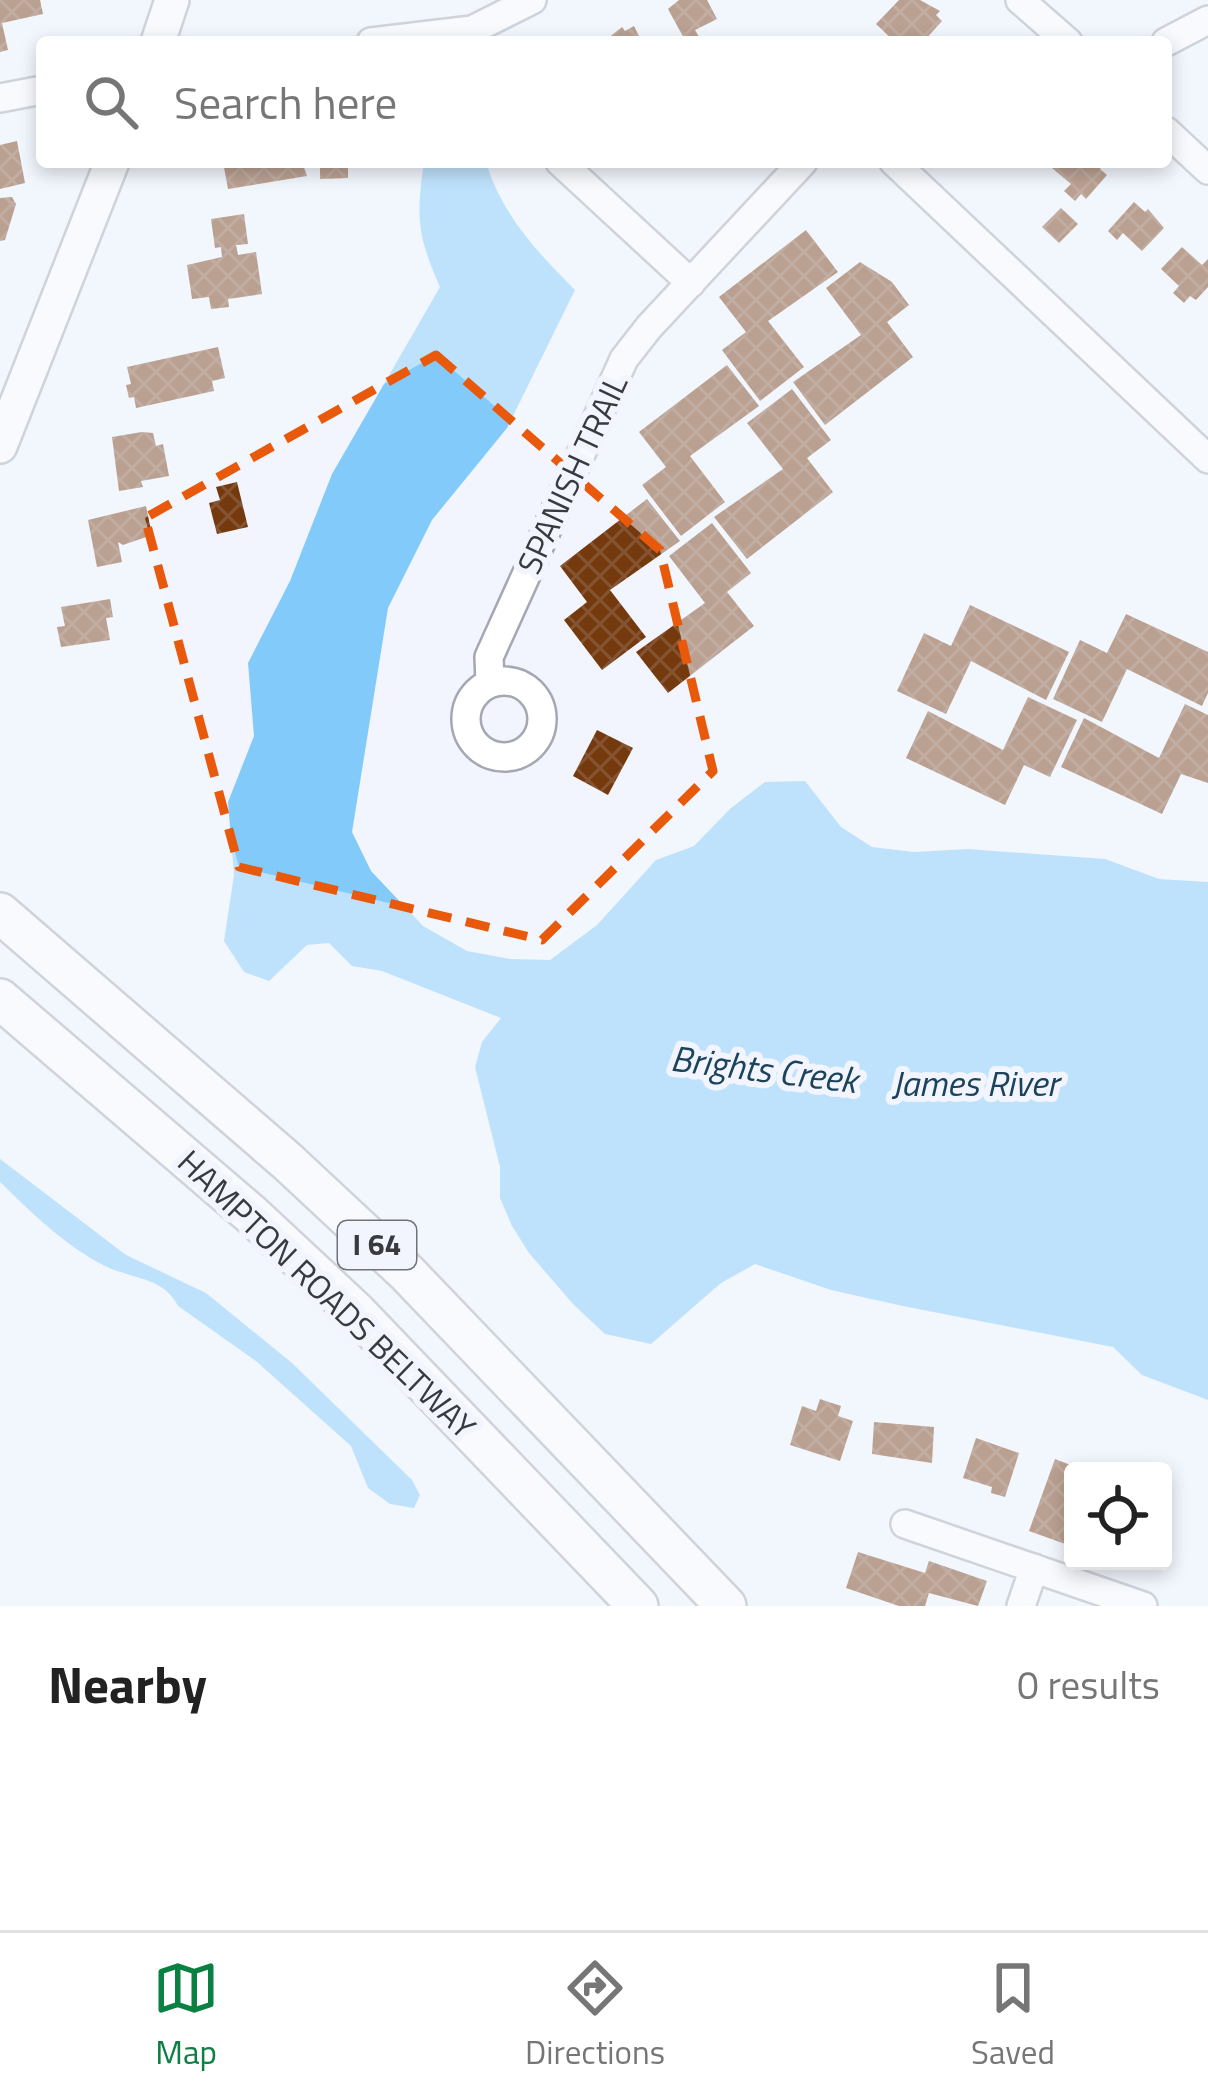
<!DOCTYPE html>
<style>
body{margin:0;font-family:"Titillium Web",sans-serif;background:#f6f6f6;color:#222}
.controls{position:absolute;right:36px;bottom:36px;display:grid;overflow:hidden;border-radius:12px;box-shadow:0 6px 18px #0003}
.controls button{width:108px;height:108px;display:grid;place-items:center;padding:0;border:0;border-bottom:3px solid #e0e0e0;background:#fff;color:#222;font:60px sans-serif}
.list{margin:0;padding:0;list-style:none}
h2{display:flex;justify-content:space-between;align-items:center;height:156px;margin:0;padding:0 48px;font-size:51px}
h2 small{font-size:39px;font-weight:400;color:#767676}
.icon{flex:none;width:66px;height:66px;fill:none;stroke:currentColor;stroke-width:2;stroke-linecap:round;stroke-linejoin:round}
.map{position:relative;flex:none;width:1208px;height:1606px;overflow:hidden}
.search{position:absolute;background:#fff;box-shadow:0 6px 18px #0003;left:36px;right:36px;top:36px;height:132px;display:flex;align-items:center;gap:30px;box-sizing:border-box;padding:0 42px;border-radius:12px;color:#767676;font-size:45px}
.sheet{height:324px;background:#fff}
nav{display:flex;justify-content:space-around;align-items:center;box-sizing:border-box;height:168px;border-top:3px solid #e0e0e0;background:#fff;font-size:33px;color:#767676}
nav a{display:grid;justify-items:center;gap:6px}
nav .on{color:#0b8043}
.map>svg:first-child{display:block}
.water{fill:#82cafa}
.building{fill:url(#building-cross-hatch)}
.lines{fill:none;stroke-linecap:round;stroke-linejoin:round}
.minor-casing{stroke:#a5a8b2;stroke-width:32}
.major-casing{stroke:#a5a8b2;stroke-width:38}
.highway-casing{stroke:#a5a8b2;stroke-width:44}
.minor{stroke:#fff;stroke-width:27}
.major{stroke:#fff;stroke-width:33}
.highway{stroke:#fff;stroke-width:39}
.marked{fill:none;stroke:#e8590c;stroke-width:9;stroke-dasharray:24 15;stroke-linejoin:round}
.labels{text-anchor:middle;stroke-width:12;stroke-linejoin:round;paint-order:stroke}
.shield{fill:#f2f5fd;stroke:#707277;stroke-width:3}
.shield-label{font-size:30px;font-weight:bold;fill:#393a3e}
.street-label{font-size:33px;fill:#393a3e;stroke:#f2f5fd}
.water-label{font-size:36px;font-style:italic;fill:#1c435c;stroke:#f2f5fd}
</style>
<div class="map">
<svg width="1208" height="1606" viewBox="0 0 1208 1606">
<defs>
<pattern id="building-cross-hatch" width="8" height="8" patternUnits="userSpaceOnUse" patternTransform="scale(3)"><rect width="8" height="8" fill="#75390e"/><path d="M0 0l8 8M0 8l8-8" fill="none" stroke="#855533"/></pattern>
</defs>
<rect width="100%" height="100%" fill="#f2f5fd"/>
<path class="water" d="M424,162h62c16,53 51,90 89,128l-68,138 -75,92 -44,88 -36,224 19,39 52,55 44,25 43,8 40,1 47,-35 59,-65 38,-14 37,-38 34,-26 40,-1 36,46 31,20 42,5 54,-3 137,10 54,20 49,3v518l-66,-25 -29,-28 -210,-41 -72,-16 -76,-26 -34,19 -70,61 -46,-10 -32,-30 -44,-51 -17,-27 -12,-28v-31l-25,-100 7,-25 19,-24 -119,-47 -30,-5 -23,-23 -22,2 -38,36 -25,-9 -20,-31 10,-66 -6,-73 26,-66 -6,-73 42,-82 42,-107 108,-187c-23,-52 -24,-69 -16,-125z
M0,1159l126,96 80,38 86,70 120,117 8,15 -6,13 -24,-4 -22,-16 -17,-42 -95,-85 -78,-55c-14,-29 -47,-27 -73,-40 -41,-21 -73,-53 -105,-84z"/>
<path class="building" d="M0,0h40l3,14 -41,9 6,27 -8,2z
M679,0h28l10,19 -22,11 4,7 -9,5h-4l-18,-33z
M899,0h21l20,11 -4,4 6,6 -19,21h-17l-5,-5 -6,5 -19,-18z
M634,26l8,16h-39l19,-15 3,4z
M17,141l8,42 -25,6v-44z
M223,162h79l5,14 -79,13z
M320,162h28v16l-28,1z
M1057,162h44l3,2 -4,5 7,6 -21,24 -5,-5 -6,7 -11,-10 7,-7 -19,-16z
M0,198l12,-1 4,7 -11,36 -5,1z
M1134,202l11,10 3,-3 16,19 -22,23 -19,-18 -6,7 -9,-9z
M1061,208l17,16 -19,19 -17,-16z
M244,214l4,30 -12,1 2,10 18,-3 6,42 -34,5 1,8 -18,2 -2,-12 -17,2 -5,-34 35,-8 -1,-10 -6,1 -4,-29z
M806,230l32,42 -70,49 36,46 -44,34 -38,-51 24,-18 -27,-35z
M1182,247l20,18 6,-6v28l-12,13 -6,-4 -6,7 -11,-10 6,-7 -18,-17z
M860,262l32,20 17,23 -22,17 26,35 -88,68 -32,-43 68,-47 -35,-47z
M218,347l7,31 -13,3 2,10 -78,17 -2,-11 -5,1 -3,-13 5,-1 -4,-17z
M727,365l32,41 -69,50 35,46 -44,34 -39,-51 24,-18 -27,-35z
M792,389l39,51 -24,18 26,34 -86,67 -33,-42 69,-48 -36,-46z
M142,432l11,1 3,13 7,-2 6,32 -28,5 2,6 -24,4 -7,-54z
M237,482l11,45 -31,7 -8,-31 11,-3 -4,-13z
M647,499l33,42 -70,49 36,47 -44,33 -38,-50 23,-18 -27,-36z
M146,506l6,29 -29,10 -5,-3 4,20 -25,5 -9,-47z
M712,523l39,50 -24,19 27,34 -86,67 -32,-41 69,-49 -36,-47z
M110,599l3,18 -7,1 4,22 -49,7 -4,-20 8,-1 -4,-19z
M970,605l99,47 -23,48 -75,-39 -25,53 -49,-23 27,-58 27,13z
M1126,614l82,38v41l-6,13 -75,-37 -25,53 -49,-23 27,-59 27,13z
M1028,697l49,23 -27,57 -26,-12 -19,40 -99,-47 22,-47 75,39z
M1185,704l23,11v68l-27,-9 -19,40 -101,-47 23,-49 75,40z
M597,730l36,18 -25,47 -35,-19z
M820,1399l21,7 -3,10 15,5 -13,40 -50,-16 12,-39 14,5z
M874,1422l60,5 -2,36 -60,-9z
M976,1438l43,15 -14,44 -14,-4 1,-6 -29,-9z
M1055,1459l31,12h-13v60l-5,14 -39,-14z
M858,1552l67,21 4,-12 58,20 -9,25 -49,-13 -4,13h-26l-53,-18z"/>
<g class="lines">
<defs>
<path id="minor" d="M1020,0l48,42
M371,42l101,-12 60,-30
M1166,42l42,-22
M0,98l42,-8
M1166,131l42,39
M560,162l131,121
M894,162l314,297
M466 719a38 38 0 1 1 76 0a38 38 0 1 1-76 0Z
M490,683l-1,-26 135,-298 25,-32 154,-165
M905,1524l238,82
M1021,1606l13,-38"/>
<path id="major" d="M158,42l14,-42
M0,446l112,-284"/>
<path id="highway" d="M0,913l288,249 119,111 319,333
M0,999l252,216 103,96 283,295"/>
</defs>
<use href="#minor" class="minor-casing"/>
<use href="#major" class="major-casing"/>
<use href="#highway" class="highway-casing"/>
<use href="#minor" class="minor"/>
<use href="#major" class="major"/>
<use href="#highway" class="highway"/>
</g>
<path d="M0 0H1208V1606H0ZM436,355l224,195 53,221 -171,169 -303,-73 -94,-349z" fill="#f2f5fd" fill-opacity=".55" fill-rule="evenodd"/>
<path class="marked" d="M436,355l224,195 53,221 -171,169 -303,-73 -94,-349z"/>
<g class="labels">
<rect class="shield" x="338" y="1221" width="78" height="48" rx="9"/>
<g class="shield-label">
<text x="377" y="1255">I 64</text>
</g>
<g class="street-label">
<text transform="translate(572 474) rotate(-65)" y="12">SPANISH TRAIL</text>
<text transform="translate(327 1294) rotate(44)" y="12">HAMPTON ROADS BELTWAY</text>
</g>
<g class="water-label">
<text transform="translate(764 1069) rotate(7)" y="13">Brights Creek</text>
<text x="975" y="1096">James River</text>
</g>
</g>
</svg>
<div class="controls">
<button><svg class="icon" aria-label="locate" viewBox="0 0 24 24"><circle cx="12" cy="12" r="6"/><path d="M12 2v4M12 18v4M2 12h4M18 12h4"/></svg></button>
</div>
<div class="search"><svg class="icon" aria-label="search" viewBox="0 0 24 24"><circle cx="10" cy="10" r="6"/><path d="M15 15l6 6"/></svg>Search here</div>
</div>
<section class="sheet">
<h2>Nearby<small>0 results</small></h2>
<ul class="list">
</ul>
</section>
<nav>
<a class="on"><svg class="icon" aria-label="map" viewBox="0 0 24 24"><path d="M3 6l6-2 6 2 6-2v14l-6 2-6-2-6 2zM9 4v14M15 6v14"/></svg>Map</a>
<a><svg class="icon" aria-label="directions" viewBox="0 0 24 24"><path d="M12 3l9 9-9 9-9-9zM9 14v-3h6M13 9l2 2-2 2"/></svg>Directions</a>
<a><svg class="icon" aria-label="saved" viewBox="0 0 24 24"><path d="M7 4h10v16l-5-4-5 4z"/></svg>Saved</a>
</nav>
